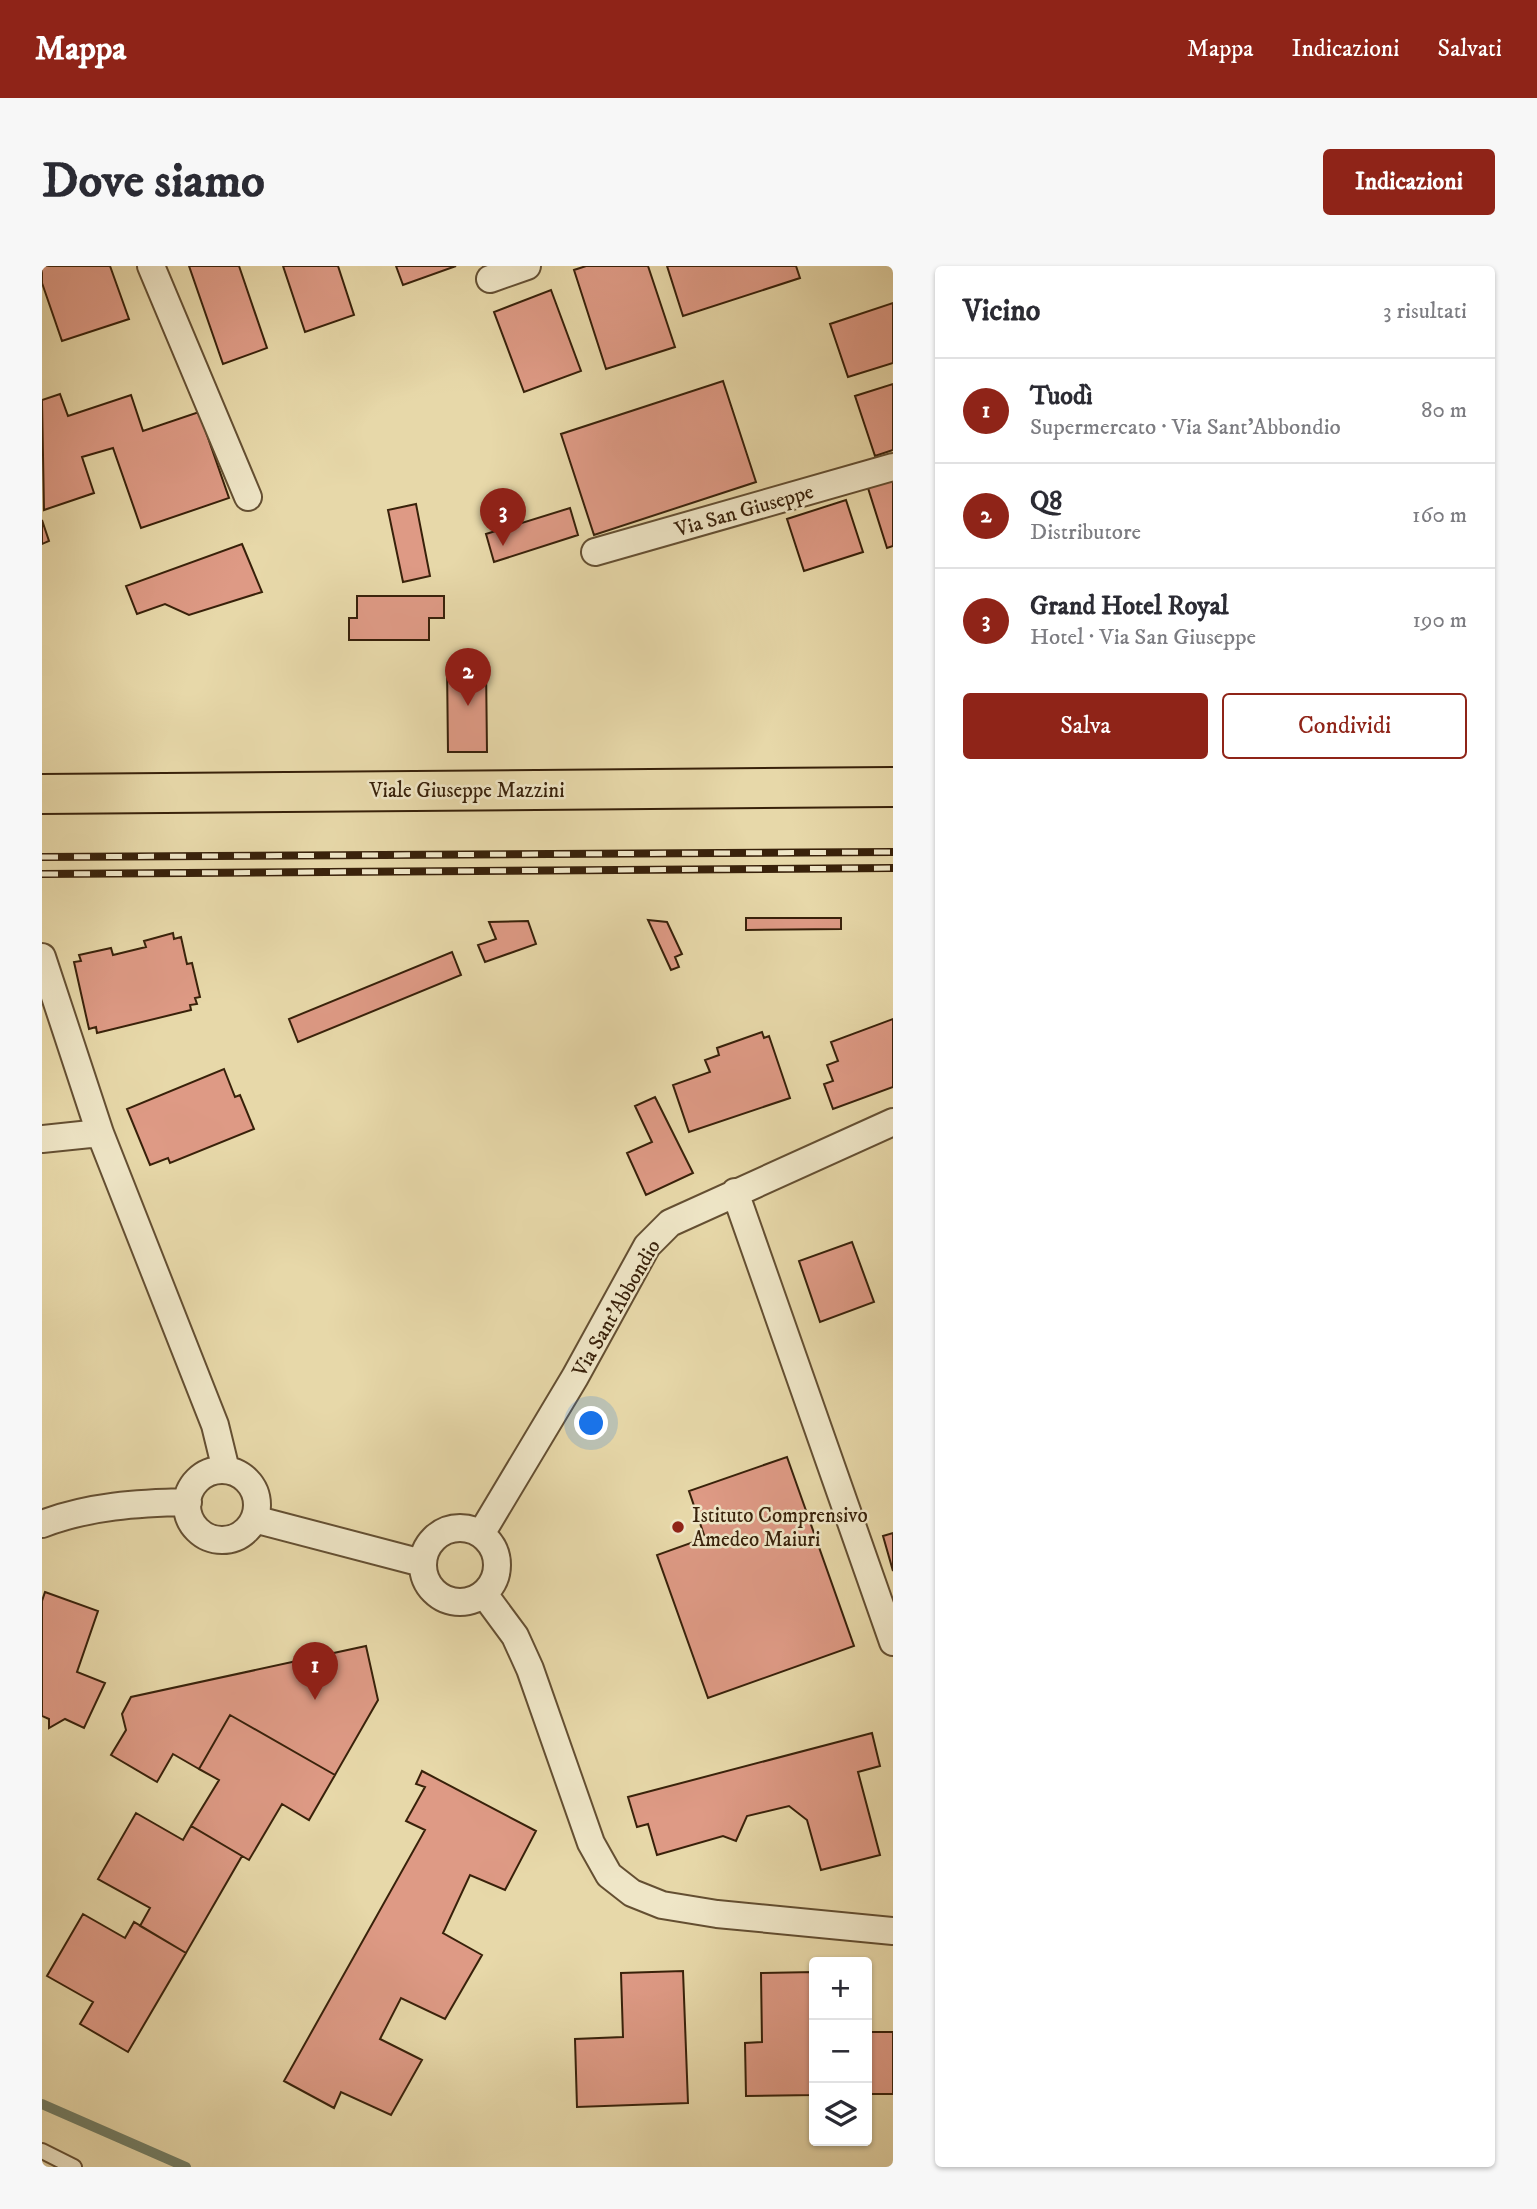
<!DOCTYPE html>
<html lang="it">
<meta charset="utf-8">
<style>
body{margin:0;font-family:"IM FELL DW Pica",serif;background:#f7f7f7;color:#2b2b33}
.controls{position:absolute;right:21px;bottom:21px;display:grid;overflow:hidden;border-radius:7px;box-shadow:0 2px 5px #0004}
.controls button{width:63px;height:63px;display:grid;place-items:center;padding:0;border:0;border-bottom:2px solid #e1e1e2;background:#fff;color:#2b2b33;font:35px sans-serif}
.you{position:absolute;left:550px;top:1158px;width:24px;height:24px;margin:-18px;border:5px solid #fff;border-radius:50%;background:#1a73e8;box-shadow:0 0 0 10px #1a73e833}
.badge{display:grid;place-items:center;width:46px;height:46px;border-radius:50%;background:#8f2418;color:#fff;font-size:23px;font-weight:700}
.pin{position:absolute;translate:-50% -58px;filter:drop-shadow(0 2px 4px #0008)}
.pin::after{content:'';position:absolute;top:37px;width:24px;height:21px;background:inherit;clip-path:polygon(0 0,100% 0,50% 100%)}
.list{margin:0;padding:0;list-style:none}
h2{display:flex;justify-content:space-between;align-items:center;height:91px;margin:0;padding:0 28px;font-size:30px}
h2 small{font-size:23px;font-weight:400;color:#7c7c81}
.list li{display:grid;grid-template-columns:46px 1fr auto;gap:21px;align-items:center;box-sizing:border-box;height:105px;padding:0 28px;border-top:2px solid #e1e1e2}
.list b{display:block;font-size:26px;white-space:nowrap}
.list p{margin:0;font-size:23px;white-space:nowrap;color:#7c7c81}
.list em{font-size:23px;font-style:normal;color:#7c7c81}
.actions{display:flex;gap:14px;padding:21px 28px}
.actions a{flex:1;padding:16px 0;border:2px solid #8f2418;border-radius:7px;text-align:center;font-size:24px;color:#8f2418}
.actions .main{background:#8f2418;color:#fff}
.icon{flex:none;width:38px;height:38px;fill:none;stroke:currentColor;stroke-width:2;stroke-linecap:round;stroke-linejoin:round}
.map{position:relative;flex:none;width:851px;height:1901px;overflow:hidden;border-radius:7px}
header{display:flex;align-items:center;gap:42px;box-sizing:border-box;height:98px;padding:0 35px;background:#8f2418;color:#fff}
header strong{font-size:33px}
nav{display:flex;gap:38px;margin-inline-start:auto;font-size:24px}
.intro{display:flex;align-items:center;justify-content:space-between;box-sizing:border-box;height:168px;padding:0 42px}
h1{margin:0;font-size:49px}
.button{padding:18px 32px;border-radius:7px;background:#8f2418;color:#fff;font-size:24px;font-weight:700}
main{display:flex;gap:42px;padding:0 42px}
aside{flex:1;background:#fff;border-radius:7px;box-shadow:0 2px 5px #0004}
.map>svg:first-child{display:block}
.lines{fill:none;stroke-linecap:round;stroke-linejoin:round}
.stream{stroke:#727d65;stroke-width:10}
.building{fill:#de9a85;stroke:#38210a;stroke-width:2}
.service-casing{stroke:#644f32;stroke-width:18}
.minor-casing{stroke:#644f32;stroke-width:30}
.primary-casing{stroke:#38210a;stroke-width:42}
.service{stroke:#efe6c7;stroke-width:14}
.minor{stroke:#efe6c7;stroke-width:26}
.primary{stroke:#e7d8a9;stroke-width:38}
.rail-casing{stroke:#38210a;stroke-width:8}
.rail{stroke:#efe6c7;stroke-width:5;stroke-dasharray:16;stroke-linecap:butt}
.poi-dot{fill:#8f2418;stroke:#efe6c7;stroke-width:2.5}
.labels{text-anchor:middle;stroke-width:5;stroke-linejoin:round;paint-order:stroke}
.street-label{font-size:21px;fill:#38210a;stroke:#efe6c7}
.poi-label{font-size:21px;fill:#38210a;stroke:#efe6c7;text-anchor:start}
</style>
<header>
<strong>Mappa</strong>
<nav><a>Mappa</a><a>Indicazioni</a><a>Salvati</a></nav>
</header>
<div class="intro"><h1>Dove siamo</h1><a class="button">Indicazioni</a></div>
<main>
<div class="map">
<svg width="851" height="1901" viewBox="0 0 851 1901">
<rect width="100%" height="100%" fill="#e7d8a9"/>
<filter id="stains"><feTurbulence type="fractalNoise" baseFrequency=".00286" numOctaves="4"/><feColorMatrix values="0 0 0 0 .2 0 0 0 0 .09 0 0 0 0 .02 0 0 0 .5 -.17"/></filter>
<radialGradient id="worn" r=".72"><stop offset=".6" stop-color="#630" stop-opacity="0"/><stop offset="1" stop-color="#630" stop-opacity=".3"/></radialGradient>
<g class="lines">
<path class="stream" d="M0,1838l144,63"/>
</g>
<path class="building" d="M0,0h68l19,53 -67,22 -20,-58z
M147,0h50l28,82 -44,16z
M241,0h55l16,49 -49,17z
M354,0h60l-53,19z
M544,0h62l27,81 -69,22 -32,-99z
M625,0h129l4,12 -117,38z
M509,24l30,81 -57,21 -30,-80z
M851,37v60l-45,14 -18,-53z
M681,115l33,101 -162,53 -33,-101z
M851,118v66l-18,6 -20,-60z
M18,128l8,22 63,-21 12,36 56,-19 30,86 -88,30 -28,-80 -31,9 12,36 -50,17 -2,-110z
M851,213v67l-6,2 -19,-60z
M804,234l17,52 -59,19 -17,-52z
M374,238l14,72 -27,6 -15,-72z
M528,242l8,27 -84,27 -8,-28z
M0,254l7,21 -7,3z
M200,278l20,48 -73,23 -24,-11 -28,10 -11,-28z
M315,330h87v22h-15v22h-80v-22h8z
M405,399h39l1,87h-39z
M704,652h95v11l-95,1z
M606,654l19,2 15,32 -7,3 4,10 -8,3z
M486,655l8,23 -51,18 -7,-17 18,-6 -7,-17z
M131,667l1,6 7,-2 6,27 5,-1 8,34 -5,1 2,6 -7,1 1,5 -94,23 -1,-6 -7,2 -15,-67 7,-1 -2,-6 32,-7 2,7 33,-8 -2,-6z
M410,686l9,23 -163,67 -9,-23z
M851,753v68l-60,22 -9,-25 9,-3 -6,-16 11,-4 -7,-19z
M720,766l2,6 5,-2 21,62 -101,34 -16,-47 37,-13 -5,-12 14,-5 -2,-7z
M182,803l11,28 5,-2 14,34 -84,34 -2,-5 -18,7 -23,-56z
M613,831l38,76 -47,22 -19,-42 25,-11 -17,-36z
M810,976l22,60 -54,20 -21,-61z
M745,1191l67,189 -146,52 -51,-143 48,-17 -16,-47z
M851,1267v38l-10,-35z
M3,1326l53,19 -21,61 28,11 -21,45 -19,-9 -16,9v-9l-7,-3v-115z
M324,1380l12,54 -43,75 -105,-60 -31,54 -26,-15 -16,28 -46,-27 15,-25 -4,-16 9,-17z
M188,1449l105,60 -26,45 -27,-16 -33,56 -58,-34 28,-46 -20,-11z
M830,1467l8,33 -22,6 22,83 -59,15 -14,-50 -18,-14 -42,10 -11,25 -13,-5 -66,19 -9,-31 -11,3 -9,-30z
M380,1505l114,60 -31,59 -35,-15 -27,58 39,22 -37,64 -44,-21 -21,41 42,21 -31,55 -50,-23 -7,16 -50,-27 141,-251 -19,-9 19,-34 -9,-3z
M94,1547l47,27 8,-14 51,30 -56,97 -46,-27 10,-18 -52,-29z
M41,1648l42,24 9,-16 52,31 -58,99 -48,-28 13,-22 -46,-26z
M641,1705l5,132 -111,4 -2,-68 48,-2 -2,-64z
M772,1706v123l-68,1 -1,-53 17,-1 -1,-69z
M825,1766h26v62h-26z"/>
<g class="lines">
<defs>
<path id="service" d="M0,1885l32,16"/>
<path id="minor" d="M109,0l97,231
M448,13l37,-13
M553,286l298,-85
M0,691l58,176 115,292 11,45
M0,873l58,-6
M693,926l158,450
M145 1239a35 35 0 1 1 70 0a35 35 0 1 1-70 0Z
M212,1253l168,44
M0,1258c47,-18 96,-21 146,-22
M381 1299a37 37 0 1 1 74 0a37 37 0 1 1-74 0Z
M439,1268l94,-157 72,-131 23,-23 223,-101
M442,1328l31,42 15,33 61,174 18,32 23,18 30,12 55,9 176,17"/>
<path id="primary" d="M0,528l851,-7"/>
</defs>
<use href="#service" class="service-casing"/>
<use href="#minor" class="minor-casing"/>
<use href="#primary" class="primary-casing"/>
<use href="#service" class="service"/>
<use href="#minor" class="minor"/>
<use href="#primary" class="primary"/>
<defs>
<path id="rail" d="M0,591l851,-5
M0,608l851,-6"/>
</defs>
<use href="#rail" class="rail-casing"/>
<use href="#rail" class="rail"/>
</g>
<circle class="poi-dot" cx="636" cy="1261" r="7"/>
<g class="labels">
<g class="street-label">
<text transform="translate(702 244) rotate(-16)" y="7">Via San Giuseppe</text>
<text x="425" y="531">Viale Giuseppe Mazzini</text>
<text transform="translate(574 1042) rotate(-60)" y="7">Via Sant'Abbondio</text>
</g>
<g class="poi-label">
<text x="650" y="1256">Istituto Comprensivo<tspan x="650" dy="24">Amedeo Maiuri</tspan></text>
</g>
</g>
<rect width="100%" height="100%" filter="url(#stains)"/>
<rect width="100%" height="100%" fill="url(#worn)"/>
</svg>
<div class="controls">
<button>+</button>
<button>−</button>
<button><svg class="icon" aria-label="layers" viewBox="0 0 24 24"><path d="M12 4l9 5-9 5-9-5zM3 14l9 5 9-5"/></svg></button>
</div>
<div class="you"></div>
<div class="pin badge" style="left:273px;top:1434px">1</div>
<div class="pin badge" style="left:426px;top:440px">2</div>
<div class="pin badge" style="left:461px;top:280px">3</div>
</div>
<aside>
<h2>Vicino<small>3 risultati</small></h2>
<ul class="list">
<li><span class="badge">1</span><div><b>Tuodì</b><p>Supermercato · Via Sant'Abbondio</p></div><em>80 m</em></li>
<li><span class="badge">2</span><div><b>Q8</b><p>Distributore</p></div><em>160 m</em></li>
<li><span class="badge">3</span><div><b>Grand Hotel Royal</b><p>Hotel · Via San Giuseppe</p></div><em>190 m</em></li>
</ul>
<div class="actions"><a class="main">Salva</a><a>Condividi</a></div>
</aside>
</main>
